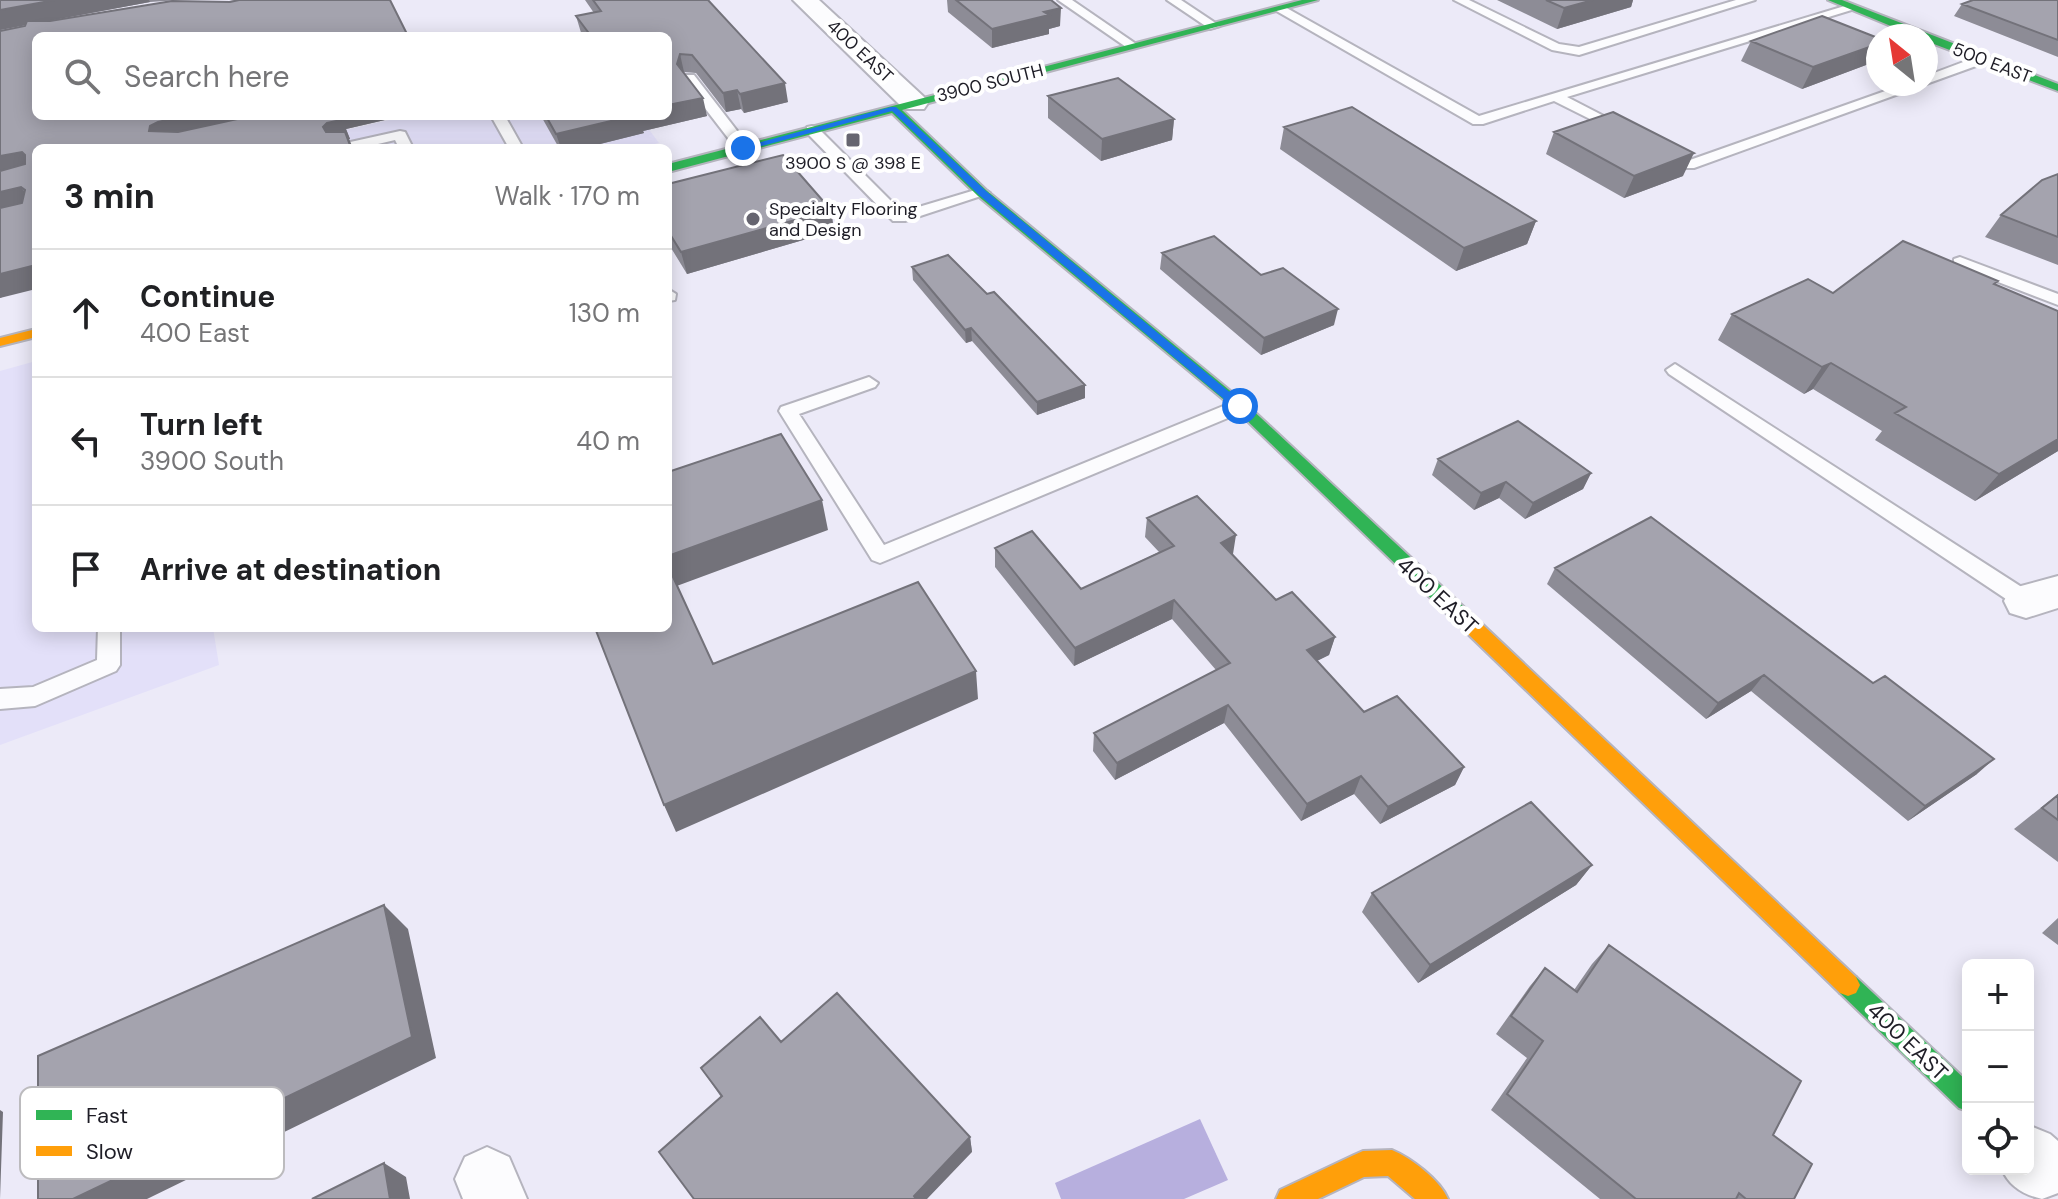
<!DOCTYPE html>
<meta charset="utf-8">
<style>
body{margin:0;font-family:"DM Sans",sans-serif;background:#f6f6f6;color:#202124}
.controls{position:absolute;right:24px;bottom:24px;display:grid;overflow:hidden;border-radius:12px;box-shadow:0 4px 20px #0003}
.controls button{width:72px;height:72px;display:grid;place-items:center;padding:0;border:0;border-bottom:2px solid #e0e0e0;background:#fff;color:#202124;font:40px sans-serif}
.compass{position:absolute;left:1866px;top:24px;width:72px;height:72px;border-radius:50%;background:#fff;box-shadow:0 4px 20px #0003;rotate:330deg}
.stop{position:absolute;width:24px;height:24px;margin:-18px;border:6px solid #1a73e8;border-radius:50%;background:#fff}
.stop.end{background:#1a73e8;border-color:#fff;box-shadow:0 2px 8px #0008}
.list{margin:0;padding:0;list-style:none}
h2{display:flex;justify-content:space-between;align-items:center;height:104px;margin:0;padding:0 32px;font-size:34px}
h2 small{font-size:26px;font-weight:400;color:#757577}
.list li{display:grid;grid-template-columns:52px 1fr auto;gap:24px;align-items:center;box-sizing:border-box;height:128px;padding:0 32px;border-top:2px solid #e0e0e0}
.list b{display:block;font-size:30px;white-space:nowrap}
.list p{margin:0;font-size:26px;white-space:nowrap;color:#757577}
.list em{font-size:26px;font-style:normal;color:#757577}
.icon{flex:none;width:44px;height:44px;fill:none;stroke:currentColor;stroke-width:2;stroke-linecap:round;stroke-linejoin:round}
.map{position:relative;flex:none;width:2058px;height:1199px;overflow:hidden}
.search{position:absolute;background:#fff;box-shadow:0 4px 20px #0003;left:32px;top:32px;width:640px;height:88px;display:flex;align-items:center;gap:20px;box-sizing:border-box;padding:0 28px;border-radius:12px;color:#757577;font-size:30px}
.panel{position:absolute;background:#fff;box-shadow:0 4px 20px #0003;left:32px;top:144px;width:640px;height:488px;border-radius:12px}
.map>svg:first-child{display:block}
.built{fill:#e3e0f9}
.water{fill:#b7afde}
.lines{fill:none;stroke-linecap:round;stroke-linejoin:round}
.lane-casing{stroke:#b5b4be;stroke-width:4}
.street-casing{stroke:#b5b4be;stroke-width:4}
.fast-casing{stroke:#b5b4be;stroke-width:4}
.slow-casing{stroke:#b5b4be;stroke-width:4}
.lane{fill:#fcfcfe;fill-rule:evenodd}
.street{fill:#fcfcfe;fill-rule:evenodd}
.fast{fill:#30b455;fill-rule:evenodd}
.slow{fill:#ff9f0a;fill-rule:evenodd}
.wall{fill:#8d8c96}
.shaded-wall{fill:#73727a}
.building{fill:#a4a3ae;stroke:#73727a;stroke-width:2}
.route{fill:#1a73e8}
.poi-dot{fill:#666570;stroke:#fff;stroke-width:3}
.labels{text-anchor:middle;stroke-width:8;stroke-linejoin:round;paint-order:stroke}
.far-street-label{font-size:18px;fill:#1e1d26;stroke:#fff}
.far-poi-label{font-size:18px;fill:#1e1d26;stroke:#fff}
.street-label{font-size:22px;fill:#1e1d26;stroke:#fff}
.key{fill:#fff;stroke:#bcbbbe;stroke-width:2}
.key-label{font-size:22px;fill:#1e1d26}
</style>
<div class="map">
<svg width="2058" height="1199" viewBox="0 0 2058 1199">
<rect width="100%" height="100%" fill="#eceaf8"/>
<path class="built" d="M407,116h232l20,27 -21,5h-371z
M36,361v267h177l6,37 -219,80v-374z"/>
<path class="water" d="M1200,1119l28,61 -44,19h-123l-6,-16z"/>
<g class="lines">
<defs>
<path id="lane" d="M1058,0h14l67,46 -10,3z
M1167,0h14l39,26 -10,3z
M1454,0h15l90,44 20,3 157,-47h19l-176,55 -27,-5z
M1848,5l10,3 -291,89 60,31v6l-5,1 -68,-34 -71,23h-10l-200,-115 10,-3 196,110z
M1982,55l6,4 -1,3 -293,106h-10l-27,-16 7,-4 26,12 215,-76h21v-8z
M684,75h10l54,70v6h-10l-54,-70z
M491,116h14l18,32h-14z
M812,126l5,1 85,85 80,-24 8,5 -85,28h-12l-86,-88v-6z
M400,131l5,1 8,16h-14l-4,-8 -34,8h-26l2,-3z
M1960,257l98,37v11l-104,-40v-6z
M668,289l8,5 -1,6 -7,1z
M1675,364l359,231 3,6 -3,6 -8,2 -8,-2 -349,-233 -3,-4z
M869,377l9,6 -3,4 -76,27 85,131 349,-143h14l2,4 -2,4 -367,153 -8,-3 -93,-149 2,-4z
M98,628h22v37l-4,6 -81,35 -35,3v-20l33,-2 64,-27z"/>
<path id="street" d="M793,0h26l105,97 4,6 -4,6h-20z
M2058,576v32l-32,10 -16,-5 -6,-12 6,-12z
M2028,1125l22,9 8,7v52l-16,6c-17,-4 -33,-12 -40,-30h26z
M487,1147l22,10 18,42h-64l-8,-20 10,-22z"/>
<path id="fast" d="M1302,0h16l-416,110 84,80 259,213 237,221 2,5 -2,5h-14l-233,-225 -257,-213 -86,-83 -224,59v-8z
M1828,0h14l216,84v7l-132,-50v-5h-11z
M1848,974l8,3 112,105v29l-9,-3 -119,-115 -4,-8 4,-8z"/>
<path id="slow" d="M36,329v8l-36,9v-8z
M1475,622l7,2 374,353 4,8 -4,8 -8,3 -8,-3 -372,-359 -2,-5 2,-5z
M1392,1150c19,8 48,30 56,49h-33l-27,-23 -24,1 -46,22h-42l4,-9 74,-35 9,-4z"/>
</defs>
<use href="#lane" class="lane-casing"/>
<use href="#street" class="street-casing"/>
<use href="#fast" class="fast-casing"/>
<use href="#slow" class="slow-casing"/>
<use href="#lane" class="lane"/>
<use href="#street" class="street"/>
<use href="#fast" class="fast"/>
<use href="#slow" class="slow"/>
</g>
<path class="wall" d="M0,0h180l-30,2 -102,19 188,-20 -7,-1h161l-354,116h366l-56,13 4,10 -350,159 25,-273 -25,5z
M585,0h123l80,102 -44,11 -3,-4 -15,3 -30,-39 -12,-1 23,44 -64,15 1,2 -60,15h-25l-18,-32h127v-80h-86l-6,-20 18,-3z
M947,0h104l9,26 -11,3v5l-57,14 -44,-36z
M1497,0h136l-2,7 -74,22z
M2058,0v57l-104,-41 8,-12z
M1751,41l123,21 -72,27 -61,-28z
M1048,96l126,23 -2,21 -71,21 -53,-43z
M1284,127l252,94 -9,23 -71,27 -176,-122z
M1554,132l129,44 -59,22 -78,-44z
M2058,174v91l-73,-28 16,-22z
M668,184l163,26 3,21 -147,43 -19,-31z
M1162,253l99,22 73,50 -73,30 -101,-86z
M912,267l75,27 98,104 -48,17 -65,-74 -6,2 -53,-63z
M1995,284l63,167 -83,50 -100,-61 7,-9 -69,-42 -9,5 -86,-54 14,-26 101,-21z
M1438,459l153,14 -8,16 -58,30 -26,-21 -25,12 -42,-35z
M1147,518l86,36 43,46 59,37 -6,18 -12,6 47,51 100,55 -9,18 -75,39 -26,-30 -53,27 -77,-98 -109,57 -22,-29 1,-18 122,-63 -44,-51 -98,47 -79,-99v-19l86,41 78,-37 -14,-15z
M1555,568l318,115 104,91 -69,47 -157,-130 -45,28 -159,-135z
M2058,794v68l-44,-33z
M1592,865l-16,20 -158,98 -56,-71 10,-19z
M2058,918v27l-16,-12z
M1609,945l164,190 21,64h-194l-109,-89 36,-52 -31,-24 34,-48 15,-18 29,22 18,-26z
M781,1042l189,95 2,15 -251,-55 -20,-29z"/>
<path class="shaded-wall" d="M55,0h94l1,2 -150,28v-20z
M1046,0l15,8 -1,18 -11,3v5l-57,14v-19z
M1593,0h40l-2,7 -74,22 7,-21z
M1878,44v11l-4,7 -72,27 11,-22z
M680,54l4,18 -7,-8z
M785,83l3,19 -44,11 -4,-19z
M737,90l4,19 -15,3 -3,-19z
M703,98l4,18 -64,15 1,2 -60,15h-23l-5,-14 76,-18h36v-11z
M185,116h97l-121,32 -12,-17 1,-5 8,-4z
M339,116h63l-56,13 4,10h-1l4,9 -21,-2 -9,-19 4,-4z
M1174,119l-2,21 -71,21 1,-22z
M22,152l13,19 -35,7v-22z
M1694,153l-11,23 -59,22 10,-22z
M21,187l14,20 -35,6v-21z
M831,210l3,21 -147,43 -6,-22z
M1536,221l-9,23 -71,27 8,-23z
M36,265v24l-36,9v-24z
M1338,309l-4,16 -73,30 3,-17z
M971,328l1,13 -6,2 -1,-13z
M1831,363l-18,26 -9,5 18,-27z
M1085,385v13l-48,17v-13z
M2058,439v12l-83,50 24,-27z
M1591,473l-8,16 -58,30 8,-16z
M1506,482l-7,16 -25,12 7,-17z
M822,500l6,30 -154,57 -6,-18v-13z
M1236,535l-3,19 -16,8 4,-19z
M1174,600l-2,19 -98,47 1,-18z
M1335,637l-6,18 -27,13 5,-18z
M976,671l2,28 -302,133 -12,-27z
M1764,675l-13,16 -45,28 12,-16z
M1228,705l-4,18 -109,57 2,-17z
M1994,759l-17,15 -69,47 17,-15z
M1464,767l-9,18 -75,39 8,-17z
M1361,776l-7,18 -53,27 6,-17z
M1592,865l-16,20 -158,98 12,-18z
M384,905l24,24 28,129 -289,141h-74z
M0,1110l3,2 -3,87z
M970,1137l2,15 -45,47h-12l-1,-3z
M384,1163l22,14 4,22h-20z"/>
<path class="building" d="M0,0h55l-55,10z
M239,0h151l18,36h-372v80h149l-27,6 -8,4 -1,5 29,1 73,-16h88l2,4 -14,3 -4,4 3,5h19l6,16h-315v117l-36,9v-66l22,-5 3,-13 -4,-3 -21,5v-21l25,-7v-9l-3,-3 -22,4v-125l25,-5 2,-5h23l122,-20 58,1z
M593,0h115l77,83 -45,11 -3,-4 -14,3 -31,-38 -12,-1 -3,10 26,34 -35,7v-69h-77l-15,-20 25,-5z
M956,0h95l10,8 -17,4 5,3 -57,14z
M1546,0h47l-29,8z
M1973,0h85v40l-96,-36z
M1822,16l56,22v6l-65,23 -62,-26z
M1118,78l56,41 -72,20 -54,-43z
M1352,107l184,114 -72,27 -180,-121z
M1613,112l81,41 -60,23 -80,-44z
M546,116h86l-76,18z
M783,155l48,55 -150,42 -13,-21v-42l2,-1 -2,-4z
M2058,174v63l-57,-22 41,-35z
M1214,236l47,39 22,-7 55,41 -74,29 -102,-85z
M1903,241l95,40 -4,3 64,27v128l-59,35 -104,-61 11,-6 -75,-44 -9,4 -90,-53 76,-35 25,14z
M948,255l39,39 7,-2 91,93 -48,17 -66,-74 -6,2 -53,-63z
M1518,421l73,52 -58,30 -27,-21 -25,11 -43,-34z
M781,434l41,66 -154,56v-84z
M1197,496l39,39 -15,8 55,57 16,-8 43,45 -28,13 57,62 33,-16 67,71 -76,40 -27,-31 -54,28 -79,-99 -111,58 -23,-30 136,-70 -56,-63 -99,48 -80,-100 37,-17 49,58 93,-43 -27,-28z
M1651,517l222,166 12,-7 109,83 -69,47 -161,-131 -46,28 -163,-135z
M668,566l45,98 205,-82 58,89 -312,134 -69,-177h73z
M2058,795v25l-16,-12z
M1531,802l61,63 -162,100 -58,-72z
M384,905l28,132 -339,162h-35v-143z
M1609,945l192,136 -28,54 39,29 -18,35h-48l-7,-6 -3,6h-100l-129,-105 36,-53 -32,-25 34,-48 32,24z
M837,993l133,144 -56,59 2,3h-222l-35,-47 63,-56 -21,-28 59,-51 21,25z
M384,1163l6,36h-78z"/>
<path class="route" d="M891,107h5l90,84 258,213v5h-8l-257,-214 -87,-84 -149,40 -4,-3z"/>
<g class="poi-dot">
<rect x="845" y="132" width="16" height="16" rx="4"/>
<circle cx="753" cy="219" r="8"/>
</g>
<g class="labels">
<g class="far-street-label">
<text transform="translate(860 51) rotate(43)" y="6">400 EAST</text>
<text transform="translate(1992 63) rotate(21)" y="6">500 EAST</text>
<text transform="translate(990 83) rotate(-14)" y="6">3900 SOUTH</text>
</g>
<g class="far-poi-label">
<text x="853" y="169">3900 S @ 398 E</text>
<text x="769" y="215" text-anchor="start">Specialty Flooring<tspan x="769" dy="21">and Design</tspan></text>
</g>
<g class="street-label">
<text transform="translate(1438 595) rotate(43)" y="8">400 EAST</text>
<text transform="translate(1908 1041) rotate(44)" y="8">400 EAST</text>
</g>
</g>
<rect x="20" y="1087" width="264" height="92" rx="12" class="key"/>
<rect x="36" y="1110" width="36" height="10" fill="#30b455"/>
<rect x="36" y="1146" width="36" height="10" fill="#ff9f0a"/>
<g class="key-label">
<text x="86" y="1123">Fast</text>
<text x="86" y="1159">Slow</text>
</g>
</svg>
<div class="controls">
<button>+</button>
<button>−</button>
<button><svg class="icon" aria-label="locate" viewBox="0 0 24 24"><circle cx="12" cy="12" r="6"/><path d="M12 2v4M12 18v4M2 12h4M18 12h4"/></svg></button>
</div>
<svg class="compass" viewBox="-18 -18 36 36"><path d="M0-13l5 13h-10z" fill="#e53935"/><path d="M0 13l5-13h-10z" fill="#757577"/></svg>
<div class="stop" style="left:1240px;top:406px"></div>
<div class="stop end" style="left:743px;top:148px"></div>
<div class="search"><svg class="icon" aria-label="search" viewBox="0 0 24 24"><circle cx="10" cy="10" r="6"/><path d="M15 15l6 6"/></svg>Search here</div>
<section class="panel">
<h2>3 min<small>Walk · 170 m</small></h2>
<ul class="list">
<li><svg class="icon" aria-label="ahead" viewBox="0 0 24 24"><path d="M12 20V5M6 11l6-6 6 6"/></svg><div><b>Continue</b><p>400 East</p></div><em>130 m</em></li>
<li><svg class="icon" aria-label="left" viewBox="0 0 24 24"><path d="M17 20v-9H6M10 6l-5 5 5 5"/></svg><div><b>Turn left</b><p>3900 South</p></div><em>40 m</em></li>
<li><svg class="icon" aria-label="arrive" viewBox="0 0 24 24"><path d="M6 21V4h12l-3 4 3 4H6"/></svg><div><b>Arrive at destination</b></div></li>
</ul>
</section>
</div>
